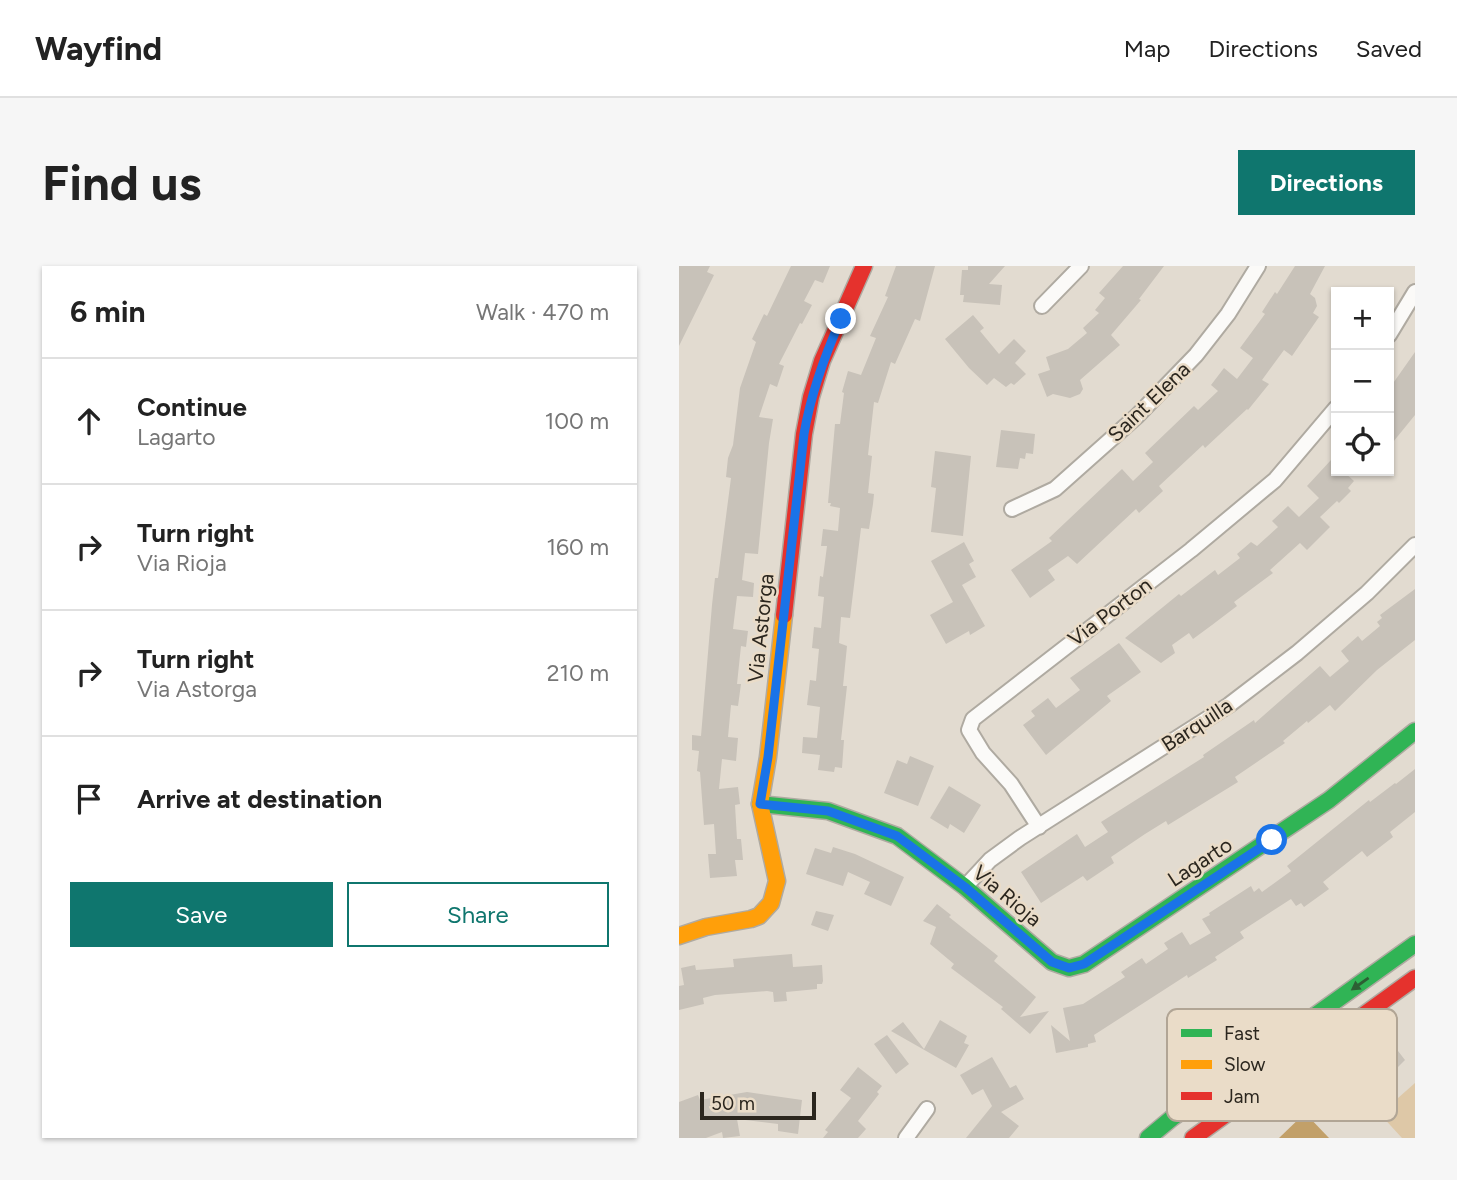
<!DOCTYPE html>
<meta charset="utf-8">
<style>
body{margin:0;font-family:Figtree,sans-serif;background:#f6f6f6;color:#222}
.controls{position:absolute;right:21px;top:21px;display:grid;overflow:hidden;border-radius:0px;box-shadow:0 2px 5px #0004}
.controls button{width:63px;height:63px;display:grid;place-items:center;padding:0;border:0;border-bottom:2px solid #e0e0e0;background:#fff;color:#222;font:35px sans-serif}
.scale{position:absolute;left:21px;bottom:18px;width:116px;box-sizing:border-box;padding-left:7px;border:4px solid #2b261e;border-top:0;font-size:19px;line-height:24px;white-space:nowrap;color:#2b261e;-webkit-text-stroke:5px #eadcc8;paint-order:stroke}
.stop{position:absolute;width:21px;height:21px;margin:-16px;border:5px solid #1a73e8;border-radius:50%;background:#fff}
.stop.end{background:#1a73e8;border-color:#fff;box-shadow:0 2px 7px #0008}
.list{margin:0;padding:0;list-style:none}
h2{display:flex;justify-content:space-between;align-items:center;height:91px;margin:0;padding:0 28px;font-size:30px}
h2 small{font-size:23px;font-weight:400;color:#767676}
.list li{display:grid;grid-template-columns:46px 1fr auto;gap:21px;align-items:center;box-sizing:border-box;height:126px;padding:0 28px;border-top:2px solid #e0e0e0}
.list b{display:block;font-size:26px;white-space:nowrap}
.list p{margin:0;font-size:23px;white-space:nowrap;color:#767676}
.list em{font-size:23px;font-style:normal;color:#767676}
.actions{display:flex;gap:14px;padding:21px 28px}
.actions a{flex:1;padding:16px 0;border:2px solid #0f766e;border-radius:0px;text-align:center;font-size:24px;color:#0f766e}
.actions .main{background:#0f766e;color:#fff}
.icon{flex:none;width:38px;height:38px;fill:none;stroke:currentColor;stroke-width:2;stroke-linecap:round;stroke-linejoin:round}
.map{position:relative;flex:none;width:736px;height:872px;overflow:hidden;border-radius:0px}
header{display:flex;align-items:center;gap:42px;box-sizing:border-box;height:98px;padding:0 35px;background:#fff;border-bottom:2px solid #e0e0e0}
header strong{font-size:33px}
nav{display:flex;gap:38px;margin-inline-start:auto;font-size:24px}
.intro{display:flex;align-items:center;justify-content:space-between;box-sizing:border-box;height:168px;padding:0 42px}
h1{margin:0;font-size:49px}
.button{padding:18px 32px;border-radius:0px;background:#0f766e;color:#fff;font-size:24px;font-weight:700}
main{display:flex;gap:42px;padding:0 42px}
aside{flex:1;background:#fff;border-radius:0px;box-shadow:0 2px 5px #0004}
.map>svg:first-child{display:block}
.green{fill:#dec8a7}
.water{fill:#c2a069}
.building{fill:#c8c2b9}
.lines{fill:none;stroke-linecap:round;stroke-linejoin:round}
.street-casing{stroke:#afaaa1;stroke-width:18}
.fast-casing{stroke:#afaaa1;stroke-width:19}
.slow-casing{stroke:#afaaa1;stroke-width:19}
.jam-casing{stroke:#afaaa1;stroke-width:19}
.street{stroke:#fbfaf8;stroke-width:14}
.fast{stroke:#30b455;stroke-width:16}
.slow{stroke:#ff9f0a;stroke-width:16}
.jam{stroke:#e5322d;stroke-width:16}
.oneway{fill:#2d5f34}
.route{stroke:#1a73e8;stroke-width:9}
.labels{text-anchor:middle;stroke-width:5;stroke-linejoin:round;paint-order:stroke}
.street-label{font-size:21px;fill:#2b261e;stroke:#eadcc8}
.key{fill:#eadcc8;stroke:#b1a595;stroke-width:2}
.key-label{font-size:19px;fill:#2b261e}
</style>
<header>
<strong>Wayfind</strong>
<nav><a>Map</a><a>Directions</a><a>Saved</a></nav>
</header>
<div class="intro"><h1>Find us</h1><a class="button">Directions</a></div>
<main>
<aside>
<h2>6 min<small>Walk · 470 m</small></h2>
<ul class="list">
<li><svg class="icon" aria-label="ahead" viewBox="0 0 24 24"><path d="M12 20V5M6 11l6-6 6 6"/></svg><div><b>Continue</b><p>Lagarto</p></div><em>100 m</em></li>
<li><svg class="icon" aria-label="right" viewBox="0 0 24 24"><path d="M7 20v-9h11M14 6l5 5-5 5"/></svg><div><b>Turn right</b><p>Via Rioja</p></div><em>160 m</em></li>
<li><svg class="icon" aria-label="right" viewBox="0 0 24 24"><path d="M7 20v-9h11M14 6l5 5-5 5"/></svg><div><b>Turn right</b><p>Via Astorga</p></div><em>210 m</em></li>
<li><svg class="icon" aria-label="arrive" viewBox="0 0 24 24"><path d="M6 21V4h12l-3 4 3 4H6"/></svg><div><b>Arrive at destination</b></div></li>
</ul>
<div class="actions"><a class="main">Save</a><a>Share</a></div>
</aside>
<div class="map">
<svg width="736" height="872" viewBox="0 0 736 872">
<rect width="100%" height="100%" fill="#e2dbd0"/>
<path class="green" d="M736,817v55h-13l-22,-24z"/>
<path class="water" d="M626,847l24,25h-50z"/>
<path class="building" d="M0,0h31l-3,6 7,3 -35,71z
M112,0h39l-7,17 -8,-3 -11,21 8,4 -10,19 -2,-1 -21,41 5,2 -7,21 -7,-3 -11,33 14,2 -4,24 -11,111 -13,-1 -3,27 12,3 -1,14 -16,-1 -4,33 15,2 -2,16 -5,-1 -4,38h4l-3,22 -7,-1 -3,32 10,1 -2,23 -14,-2 -3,30 19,-2 2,17 -5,1 2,34h4l2,21h-8l2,16 -27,2 -2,-24h8l-2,-30 -10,1 -4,-53 -3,-1 2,-20 -7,-1v-15l9,1 11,-131 3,-27h3l13,-100 -5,-1 2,-19 5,-13 7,-57 16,-46 -4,-3 12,-25 3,2z
M217,0h39l-15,55 -5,-2 -20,45 -4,-2 -13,41 -4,-1 -6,53 4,1 -4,37 6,1 -1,10 -4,25 -8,-1 -11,90 -9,-1 -2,26 8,3 -4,40h4l-6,54h3l-2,28 -7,-1 -1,5 -16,-2 2,-15 -18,-2 1,-16 14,1 3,-31 -13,-2 3,-25 6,1 3,-32 -7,-1 2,-21 7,1 3,-31 -6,-1 2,-20 3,1 4,-31h-6l2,-17 15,2 2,-23 -10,-2 1,-3h-3l7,-79h5l4,-31 -2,-1 6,-21 13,4 15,-37 -6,-2 18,-39 -3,-1z
M289,0h37l-16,18 13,1 -2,20 -37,-3 1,-7h-4l2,-25h6z
M444,0h41l-25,33 2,1 -30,35 9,10 -40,35 3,9 -3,5 -10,4 -17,-4 -6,3 -9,-23 12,-4 -4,-13 22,-8 19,-16 -4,-5 16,-15 -4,-3 10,-12 -6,-5z
M616,0h30l-15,28 5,4 2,8 -4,7 6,4 -27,39 -8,-6 -22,30 7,4 -21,26 -1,-1 -42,39 -2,-3 -44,41 4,5 -24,22 -3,-4 -59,55 -9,-8 -20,14 7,10 -25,18 -19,-28 41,-29 -3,-3 73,-69 11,12 20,-19 -8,-9 49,-47 4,4 20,-19 -7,-6 13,-17 13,11 16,-21 -13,-10 25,-34 -3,-2 13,-20 2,2z
M294,49l11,13 -4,3 19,23 15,-15 12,12 -11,12 11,11 -12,11 -3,-2 -5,4 -12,-9 -7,7 -18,-17 -24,-29z
M736,86v63l-26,32v-58z
M322,164l34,4 -2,20 -7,-1 -1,6 -5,-1 -2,11 -22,-2z
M256,185l36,5 -8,80 -32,-4 5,-44 -5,-1z
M652,194l5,5v6h7l11,10 -6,7 3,3 -12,12 -2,-2 -17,16 10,10 -23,23 -7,-7 -30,27 3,3 -39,29 3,4 -25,19 -19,14 -4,-6 -17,12 3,8 -14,10 -36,-25 54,-44 2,2 34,-26 3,5 22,-17 -3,-4 14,-12 6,4 21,-19 -6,-6 16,-15 11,11 20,-19 -12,-12z
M285,276l10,19 -5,3 7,13 -14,8 23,41 -15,9 -1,-4 -23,13 -16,-29 23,-13 -22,-41z
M736,323v51l-38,30 -42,41 -5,-6 -22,18 -1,-2 -24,20 2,2 -50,34 3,5 -70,43 -2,-4 -21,13 -34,23 3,6 -27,18 -4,-5 -42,27 -20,-31 56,-38 8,13 23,-15 -7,-10 103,-65 -1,-2 51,-35 1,3 65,-57 10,11 19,-16 -8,-10 17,-15 4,5 18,-15 -3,-4 5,-4 -2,-3z
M440,377l22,29 -34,24 4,5 -65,54 -23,-30 12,-9 -4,-5 17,-13 8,10 24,-18 -10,-12z
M231,490l24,10 -16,40 -34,-13 13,-33 10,4z
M736,503v43l-25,20 3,5 -26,20 -5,-6 -39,31 6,7 -25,18 -3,-4 -5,3 -5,-7 -51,33 4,6 -29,19 2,3 -29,18 -1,-3 -93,60 2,7 -8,2v3l-32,6 -5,-28 19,16 -7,-33 20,-4 42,-27 -4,-5 21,-14 4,6 22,-15 -4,-6 18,-11 8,13 21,-12 -9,-14 8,-4 -1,-2 42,-27 3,6 5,-4 3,4 29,-21 -4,-5 82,-66 1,2 25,-19 1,1z
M270,520l32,19 -17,28 -14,-9 -2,5 -18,-11z
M154,581l22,7 49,23 -13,29 -27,-12 6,-12 -22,-10 -5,14 -37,-12 9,-26 16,5z
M258,638l14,11 -2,2 49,39 -4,5 42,36 -16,20 29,-6 -19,23 -29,-25 2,-2 -52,-39 3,-4 -24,-20 6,-17 -13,-6z
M137,645l18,4 -6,16 -17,-6z
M113,688l1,13 29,-2 1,16 -1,3h-5v5l-31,3 1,9 -13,1 -1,-10 -6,-1 -52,4 -12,3 1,6 -25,6v-24l5,-1 -3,-17 14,-3 1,5 38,-3 -1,-8z
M261,754l27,16 -3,7 5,2 -13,23 -65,-37 12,-9 21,27z
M208,769l22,29 -13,10 -22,-30z
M709,772l17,22 -29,29 -23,-27 11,-8 4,5z
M313,791l18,31 6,-3 8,14 -23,13 18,14 -10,12h-43l26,-32 -9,-17 -11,6 -12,-20z
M179,801l24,19 -5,6 2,2 -21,27 8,8 -8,9h-35l5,-6 -3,-2 26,-32 -11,-8z
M68,826l55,8 -4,34 -20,-3v-7l-41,-5 3,17 -17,2 -1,-6 -16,6h-27v-36l19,-7 2,5z"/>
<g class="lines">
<defs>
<path id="street" d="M363,40l39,-40
M710,69l26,-43
M333,243l43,-20 82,-73 59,-61 32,-41 30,-48
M360,561l-28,-43 -28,-31 -14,-23 4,-11 218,-169 84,-70 61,-72
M286,621l25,-27 30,-22 209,-133 68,-52 70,-60 48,-48
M227,872l21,-29"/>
<path id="fast" d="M81,538l68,7 69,25 68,51 87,75 17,6 15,-4 245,-164 86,-69
M469,872l24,-20 243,-174"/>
<path id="slow" d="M0,670l27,-9 45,-8 8,-3 12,-13 6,-22 -17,-77 8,-47 16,-142"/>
<path id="jam" d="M105,349l20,-181 7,-37 11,-36 42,-95
M514,872l222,-160"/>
</defs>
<use href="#street" class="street-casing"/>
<use href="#fast" class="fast-casing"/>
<use href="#slow" class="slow-casing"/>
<use href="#jam" class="jam-casing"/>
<use href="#street" class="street"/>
<use href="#fast" class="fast"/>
<use href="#slow" class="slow"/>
<use href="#jam" class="jam"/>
</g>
<defs><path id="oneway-solid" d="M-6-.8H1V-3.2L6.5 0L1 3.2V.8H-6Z" transform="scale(1.75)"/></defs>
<use class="oneway" href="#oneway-solid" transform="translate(681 718) rotate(145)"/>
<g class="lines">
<path class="route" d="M162,53c-17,38 -30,74 -37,115l-36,323 -8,47 68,7 69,25 68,51 87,75 17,6 15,-4 188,-124"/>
</g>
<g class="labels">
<g class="street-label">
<text transform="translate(470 136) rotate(-44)" y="7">Saint Elena</text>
<text transform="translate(431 346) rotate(-37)" y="7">Via Porton</text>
<text transform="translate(82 362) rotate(-84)" y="7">Via Astorga</text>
<text transform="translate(518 459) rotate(-33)" y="7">Barquilla</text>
<text transform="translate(521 596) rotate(-33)" y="7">Lagarto</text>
<text transform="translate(328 630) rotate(40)" y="7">Via Rioja</text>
</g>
</g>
<rect x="488" y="743" width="230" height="112" rx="10" class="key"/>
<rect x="502" y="763" width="31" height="8" fill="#30b455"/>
<rect x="502" y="794" width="31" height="9" fill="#ff9f0a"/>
<rect x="502" y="826" width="31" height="8" fill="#e5322d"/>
<g class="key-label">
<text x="545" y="774">Fast</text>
<text x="545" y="805">Slow</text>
<text x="545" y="837">Jam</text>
</g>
</svg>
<div class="controls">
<button>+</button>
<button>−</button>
<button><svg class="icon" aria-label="locate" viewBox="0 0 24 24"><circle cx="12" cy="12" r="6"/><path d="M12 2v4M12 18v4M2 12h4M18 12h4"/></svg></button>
</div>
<div class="scale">50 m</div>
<div class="stop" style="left:593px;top:574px"></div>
<div class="stop end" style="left:162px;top:53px"></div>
</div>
</main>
